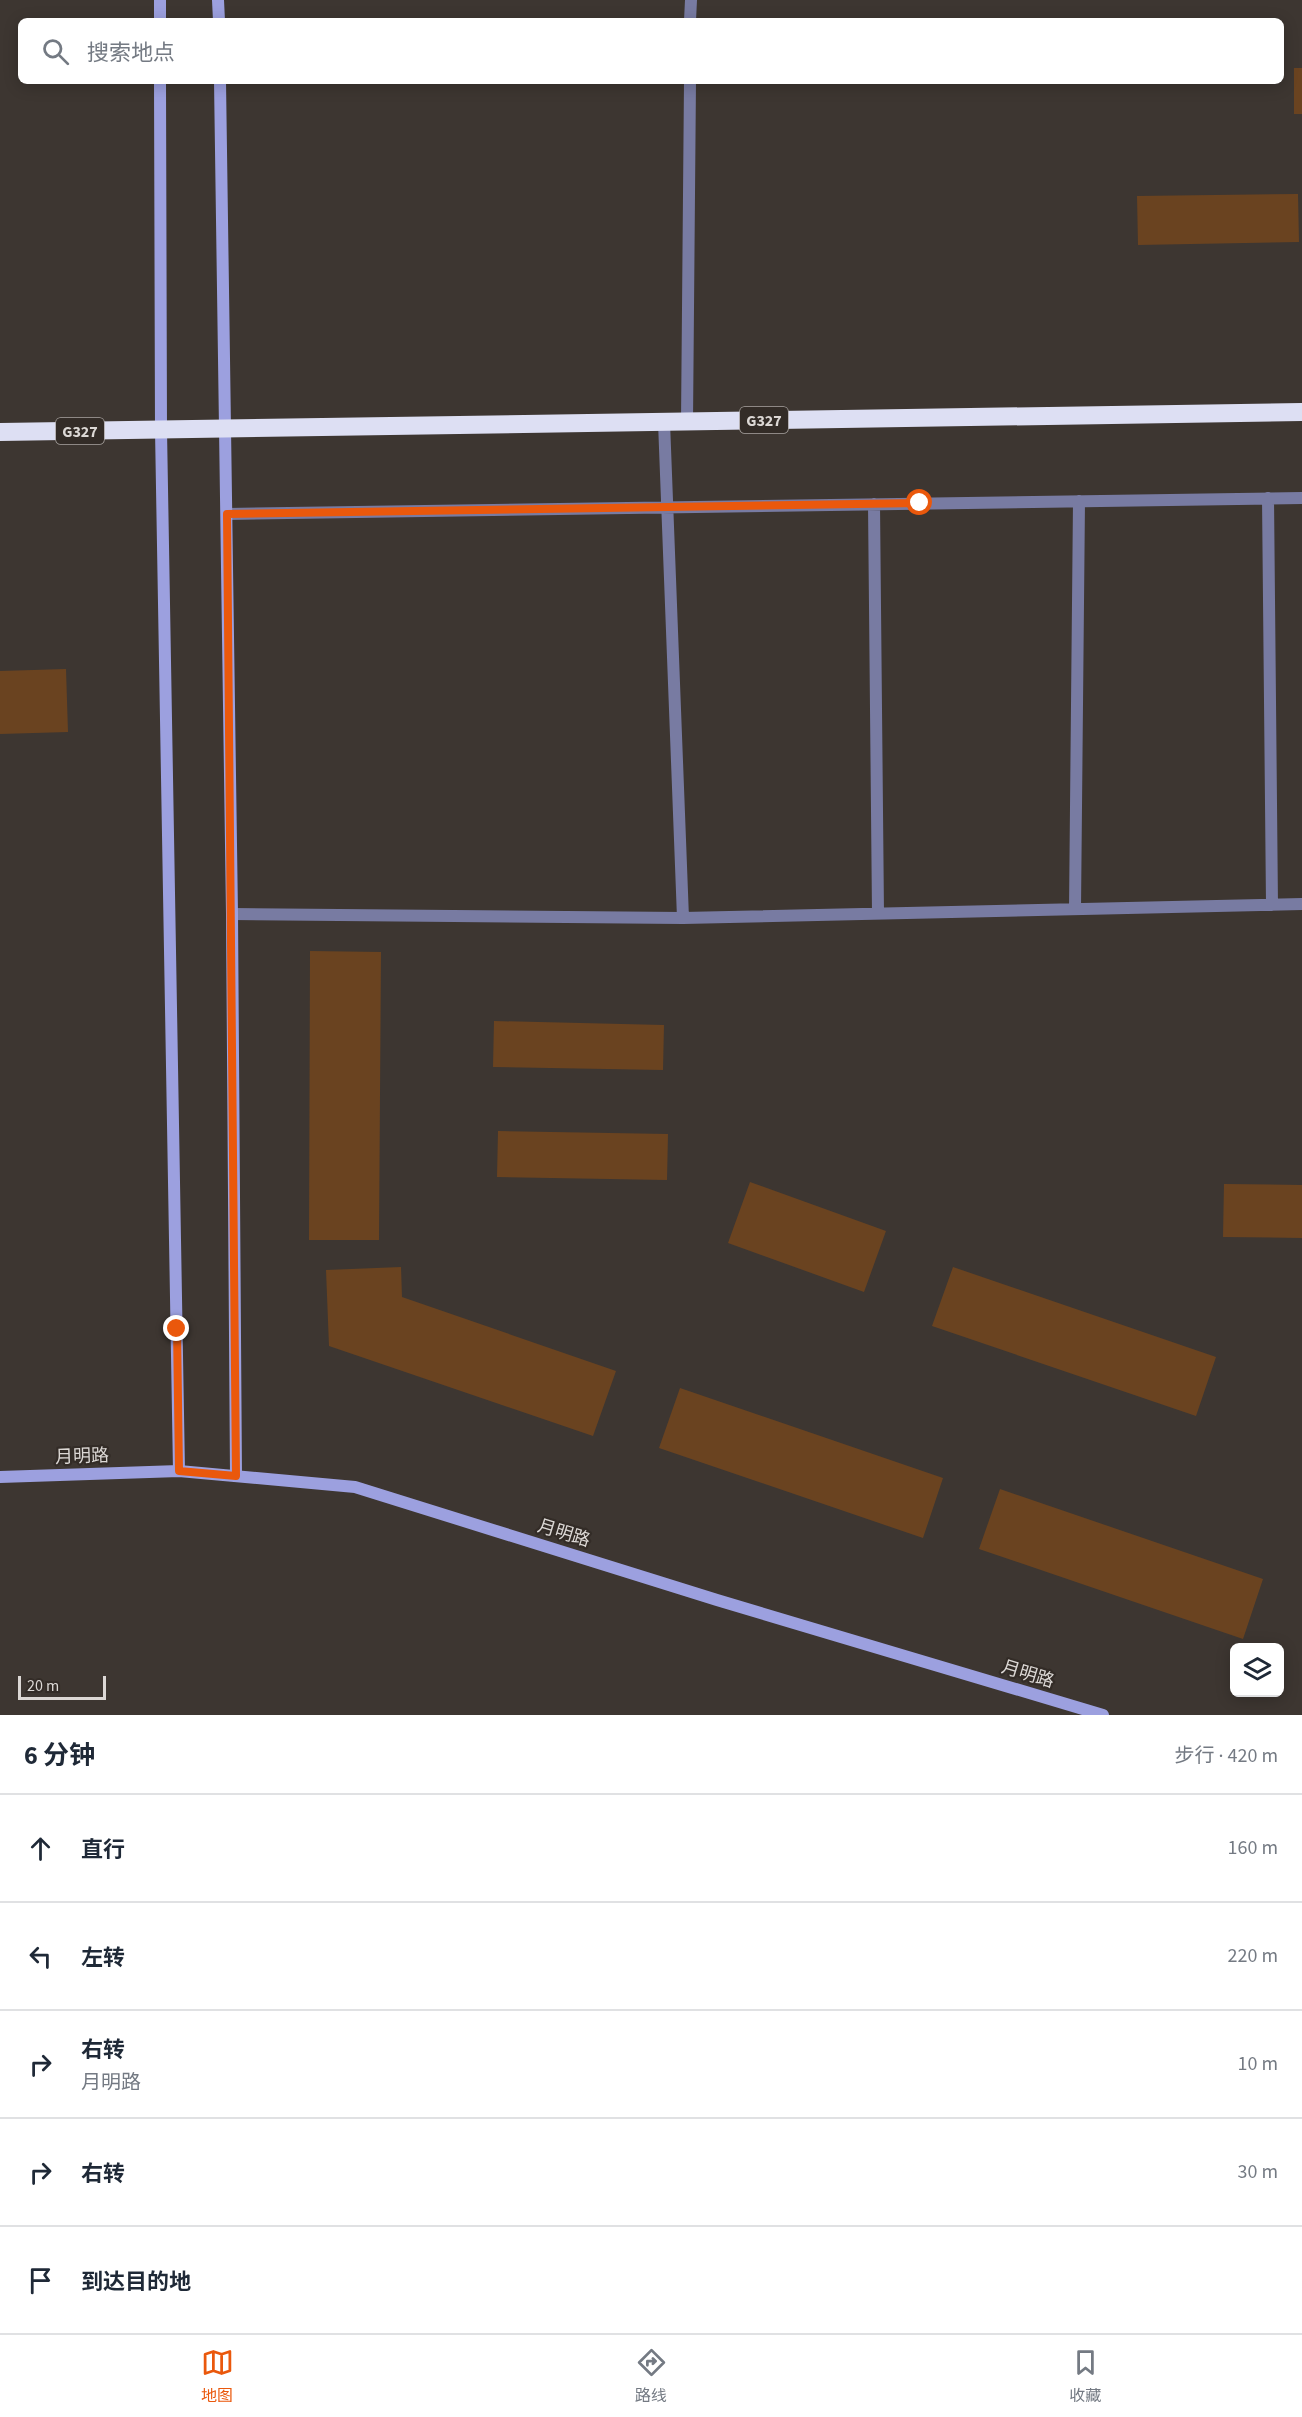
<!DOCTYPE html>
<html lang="zh">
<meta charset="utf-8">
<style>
body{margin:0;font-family:"Source Sans 3","Noto Sans SC",sans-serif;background:#f6f6f7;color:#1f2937}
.controls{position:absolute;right:18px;bottom:18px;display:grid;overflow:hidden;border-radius:9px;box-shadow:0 3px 15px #0003}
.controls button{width:54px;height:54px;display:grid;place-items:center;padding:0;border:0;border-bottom:2px solid #e0e1e3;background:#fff;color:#1f2937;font:30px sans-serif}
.scale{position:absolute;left:18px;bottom:15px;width:88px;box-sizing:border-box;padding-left:6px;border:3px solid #dcd8d5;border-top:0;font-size:16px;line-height:21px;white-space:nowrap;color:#dcd8d5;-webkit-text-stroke:4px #332c27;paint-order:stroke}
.stop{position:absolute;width:18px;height:18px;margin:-14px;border:4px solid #ea580c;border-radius:50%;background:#fff}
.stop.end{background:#ea580c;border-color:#fff;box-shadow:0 2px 6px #0008}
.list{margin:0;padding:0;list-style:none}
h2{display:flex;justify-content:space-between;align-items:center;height:78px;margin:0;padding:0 24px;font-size:26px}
h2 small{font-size:20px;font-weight:400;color:#747a83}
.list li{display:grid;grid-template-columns:39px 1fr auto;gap:18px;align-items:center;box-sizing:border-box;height:108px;padding:0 24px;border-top:2px solid #e0e1e3}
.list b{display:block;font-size:22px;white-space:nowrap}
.list p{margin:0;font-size:20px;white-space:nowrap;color:#747a83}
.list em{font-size:20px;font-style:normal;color:#747a83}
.icon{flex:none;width:33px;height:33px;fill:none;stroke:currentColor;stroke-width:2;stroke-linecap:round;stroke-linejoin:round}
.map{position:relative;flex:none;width:1302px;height:1715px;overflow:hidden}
.search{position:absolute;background:#fff;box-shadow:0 3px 15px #0003;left:18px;right:18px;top:18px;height:66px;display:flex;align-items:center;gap:15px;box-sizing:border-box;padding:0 21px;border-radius:9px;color:#747a83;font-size:22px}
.sheet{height:618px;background:#fff}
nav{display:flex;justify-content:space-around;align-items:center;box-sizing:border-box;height:84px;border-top:2px solid #e0e1e3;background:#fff;font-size:16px;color:#747a83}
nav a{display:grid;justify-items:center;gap:3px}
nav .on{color:#ea580c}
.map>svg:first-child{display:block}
.building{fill:#6a4320}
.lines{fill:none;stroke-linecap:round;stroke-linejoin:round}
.lane{stroke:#787ba2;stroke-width:12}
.street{stroke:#787ba2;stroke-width:12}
.secondary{stroke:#9ca0df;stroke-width:12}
.highway{stroke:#dddff3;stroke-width:18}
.route{stroke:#ea580c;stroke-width:8}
.labels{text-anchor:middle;stroke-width:4.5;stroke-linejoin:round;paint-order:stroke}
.shield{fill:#332c27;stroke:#a9a4a1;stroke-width:1.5}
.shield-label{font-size:16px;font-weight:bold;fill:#dcd8d5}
.street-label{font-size:18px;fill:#dcd8d5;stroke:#332c27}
</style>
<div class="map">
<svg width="1302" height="1715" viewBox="0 0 1302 1715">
<rect width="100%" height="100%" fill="#3d3631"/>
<path class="building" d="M1294,68h8v46h-8z
M1298,194l1,48 -161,3 -1,-49z
M66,669l2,63 -68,2v-63z
M310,951l71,1 -2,288h-70z
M494,1021l170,4 -1,45 -170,-3z
M498,1131l170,3 -1,46 -170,-3z
M750,1182l136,49 -22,61 -136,-49z
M1224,1184l78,1v53l-79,-1z
M401,1267l1,30 214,74 -23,65 -264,-90 -3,-76z
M953,1267l263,90 -20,59 -264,-90z
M680,1388l263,90 -20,60 -264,-90z
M1000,1489l263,90 -20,60 -264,-90z"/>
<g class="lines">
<path class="lane" d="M690,21l1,-21
M687,422l3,-341"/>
<path class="street" d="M664,422l19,496
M1268,498l4,407
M874,504l4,409
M227,514l1075,-16
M1075,909l4,-408
M232,914l451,4 619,-14"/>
<path class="secondary" d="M160,0v21
M218,0l1,21
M160,81l1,349 18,1041
M220,81l12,833 4,562
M0,1477l179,-6 176,16 362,113 386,115"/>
<path class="highway" d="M0,432l1302,-20"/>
</g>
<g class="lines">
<path class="route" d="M177,1329l2,142 57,5 -9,-962 693,-11"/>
</g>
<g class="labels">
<g class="shield">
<rect x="740" y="407" width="48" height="26" rx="4.5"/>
<rect x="56" y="418" width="48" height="26" rx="4.5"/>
</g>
<g class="shield-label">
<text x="764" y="426">G327</text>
<text x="80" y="437">G327</text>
</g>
<g class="street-label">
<text transform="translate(82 1456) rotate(-2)" y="6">月明路</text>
<text transform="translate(564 1533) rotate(17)" y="6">月明路</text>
<text transform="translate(1028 1674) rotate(17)" y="6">月明路</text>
</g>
</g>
</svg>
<div class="controls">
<button><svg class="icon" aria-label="layers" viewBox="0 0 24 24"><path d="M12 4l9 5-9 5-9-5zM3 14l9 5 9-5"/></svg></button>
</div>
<div class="scale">20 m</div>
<div class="stop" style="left:920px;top:503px"></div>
<div class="stop end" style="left:177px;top:1329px"></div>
<div class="search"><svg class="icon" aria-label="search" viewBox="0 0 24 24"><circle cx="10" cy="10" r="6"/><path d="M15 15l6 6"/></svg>搜索地点</div>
</div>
<section class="sheet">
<h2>6 分钟<small>步行 · 420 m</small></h2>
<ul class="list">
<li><svg class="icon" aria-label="ahead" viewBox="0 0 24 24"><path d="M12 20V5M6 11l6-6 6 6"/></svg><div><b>直行</b></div><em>160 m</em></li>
<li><svg class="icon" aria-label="left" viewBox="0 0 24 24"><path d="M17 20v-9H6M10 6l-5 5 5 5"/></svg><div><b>左转</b></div><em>220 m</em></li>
<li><svg class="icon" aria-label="right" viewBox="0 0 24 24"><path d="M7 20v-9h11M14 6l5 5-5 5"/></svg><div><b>右转</b><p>月明路</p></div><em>10 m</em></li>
<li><svg class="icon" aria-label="right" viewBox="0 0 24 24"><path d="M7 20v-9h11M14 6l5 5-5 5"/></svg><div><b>右转</b></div><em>30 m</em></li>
<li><svg class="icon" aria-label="arrive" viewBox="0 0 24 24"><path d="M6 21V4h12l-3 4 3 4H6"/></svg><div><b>到达目的地</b></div></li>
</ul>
</section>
<nav>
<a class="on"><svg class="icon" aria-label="map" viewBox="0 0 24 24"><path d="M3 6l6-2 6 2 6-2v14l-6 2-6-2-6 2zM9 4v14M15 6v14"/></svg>地图</a>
<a><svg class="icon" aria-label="directions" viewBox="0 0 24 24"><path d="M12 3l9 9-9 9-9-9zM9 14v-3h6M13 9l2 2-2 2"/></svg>路线</a>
<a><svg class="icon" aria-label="saved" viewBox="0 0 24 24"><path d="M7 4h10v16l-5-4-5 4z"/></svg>收藏</a>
</nav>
